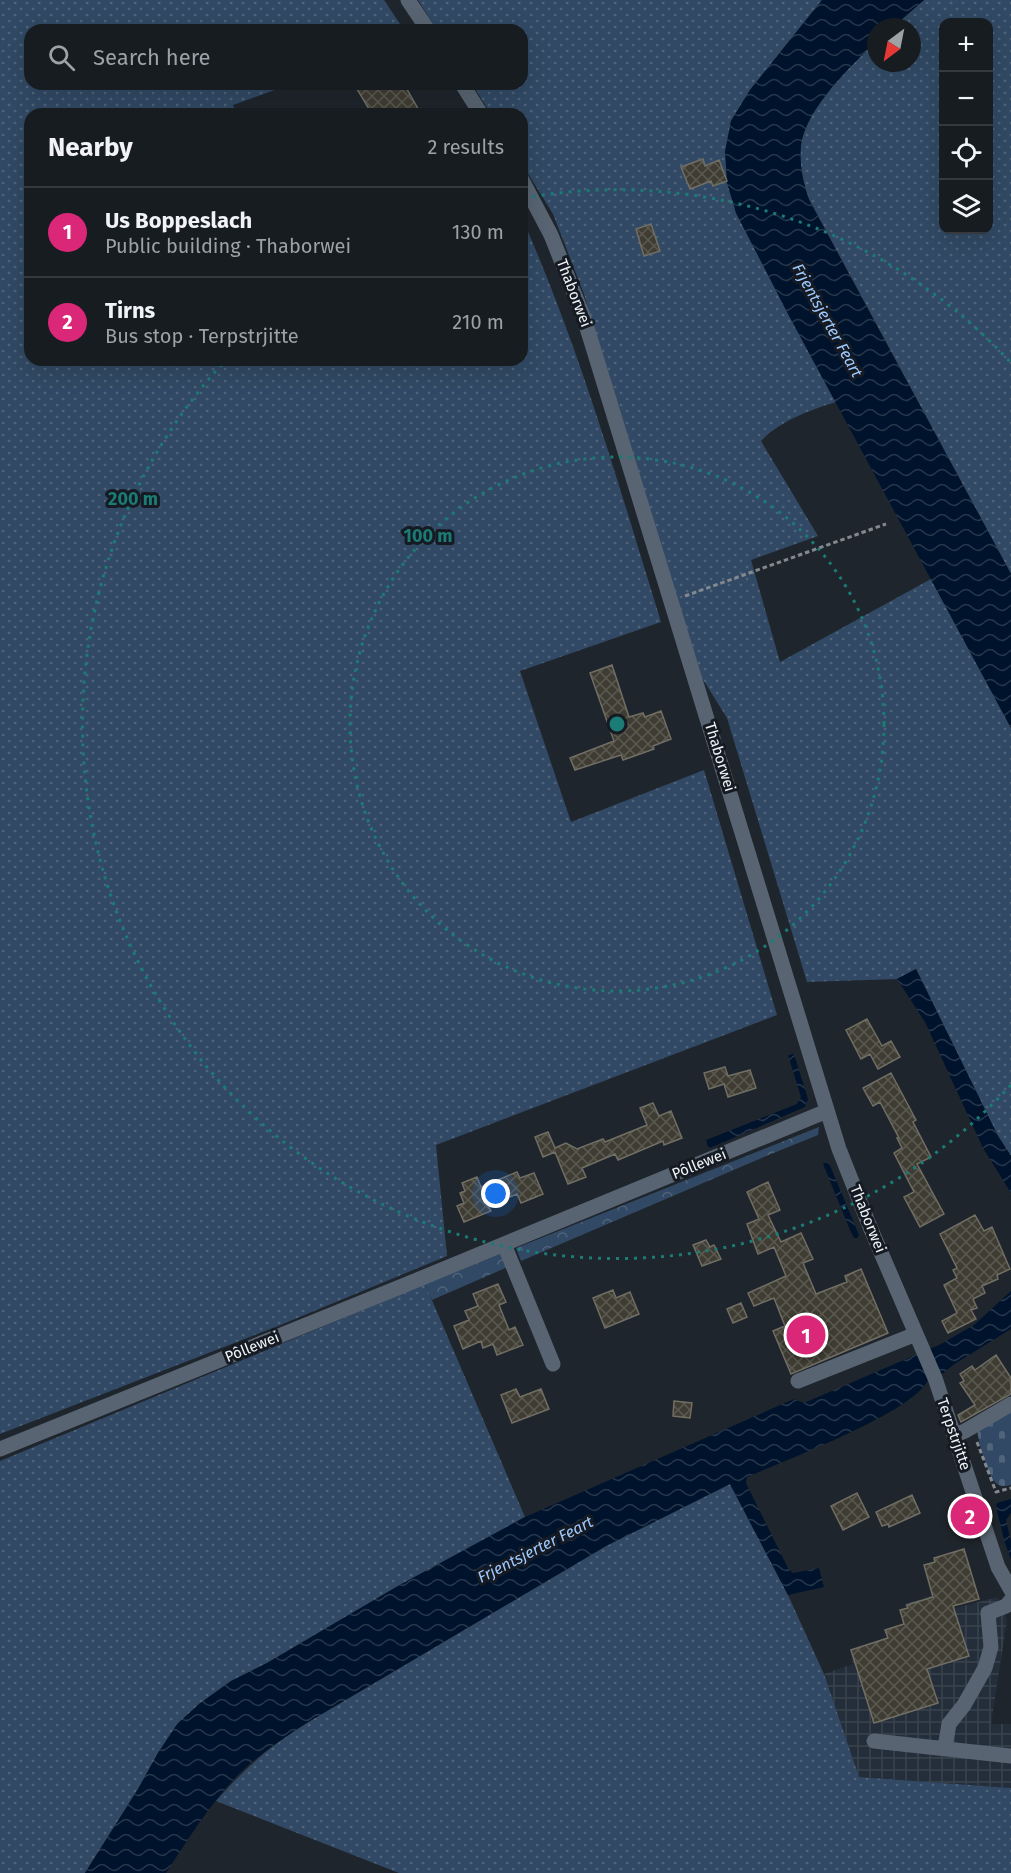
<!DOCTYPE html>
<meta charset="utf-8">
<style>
body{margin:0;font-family:"Fira Sans",sans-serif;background:#20252a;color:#f1f3f6}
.controls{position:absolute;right:18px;top:18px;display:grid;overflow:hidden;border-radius:12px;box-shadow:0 6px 24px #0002}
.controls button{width:54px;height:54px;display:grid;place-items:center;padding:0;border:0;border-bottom:2px solid #363a3f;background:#171c21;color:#f1f3f6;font:30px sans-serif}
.compass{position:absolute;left:867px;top:18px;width:54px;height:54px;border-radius:50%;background:#171c21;box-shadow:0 6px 24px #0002;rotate:212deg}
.you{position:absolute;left:496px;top:1194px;width:21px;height:21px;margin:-15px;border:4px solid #fff;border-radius:50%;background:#1a73e8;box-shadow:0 0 0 9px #1a73e833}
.badge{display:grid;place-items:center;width:39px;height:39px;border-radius:50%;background:#db2777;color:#fff;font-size:20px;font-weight:700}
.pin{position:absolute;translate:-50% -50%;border:3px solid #fff;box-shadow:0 2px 6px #0006}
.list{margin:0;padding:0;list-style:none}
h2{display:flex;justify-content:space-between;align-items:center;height:78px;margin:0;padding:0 24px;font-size:26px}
h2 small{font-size:20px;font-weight:400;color:#9ea1a5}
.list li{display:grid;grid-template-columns:39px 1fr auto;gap:18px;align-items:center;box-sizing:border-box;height:90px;padding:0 24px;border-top:2px solid #363a3f}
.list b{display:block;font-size:22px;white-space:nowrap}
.list p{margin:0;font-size:20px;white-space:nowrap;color:#9ea1a5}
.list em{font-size:20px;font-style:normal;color:#9ea1a5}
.icon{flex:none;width:33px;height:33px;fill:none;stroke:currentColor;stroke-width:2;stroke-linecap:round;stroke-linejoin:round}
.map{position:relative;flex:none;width:1011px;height:1873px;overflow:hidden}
.search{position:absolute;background:#171c21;box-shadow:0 6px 24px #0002;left:24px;top:24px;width:504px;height:66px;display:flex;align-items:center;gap:15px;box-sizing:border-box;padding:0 21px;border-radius:18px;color:#9ea1a5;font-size:22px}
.panel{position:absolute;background:#171c21;box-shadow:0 6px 24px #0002;left:24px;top:108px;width:504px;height:258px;border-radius:18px}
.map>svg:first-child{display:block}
.industrial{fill:url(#industrial-grid)}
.grass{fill:url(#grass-dots);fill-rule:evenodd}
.forest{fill:url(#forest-crowns)}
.cemetery{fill:url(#cemetery-stones)}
.water{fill:url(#water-waves)}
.building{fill:url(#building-cross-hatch);stroke:#716e64;stroke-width:1.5}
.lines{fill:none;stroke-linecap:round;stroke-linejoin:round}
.path{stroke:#83898f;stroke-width:3;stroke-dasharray:4.5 3;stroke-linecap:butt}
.minor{stroke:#586472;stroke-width:15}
.ring{fill:none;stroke:#1a7c75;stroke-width:3;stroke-dasharray:3 6}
.labels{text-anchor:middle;stroke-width:6;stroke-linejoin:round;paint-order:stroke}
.street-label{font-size:15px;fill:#eff4f9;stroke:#161b23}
.water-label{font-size:16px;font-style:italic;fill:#9dc9ff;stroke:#161b23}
.centre{fill:#1a7c75;stroke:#161b23;stroke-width:3}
.ring-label{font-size:18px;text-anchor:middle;font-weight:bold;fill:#1a7c75;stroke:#161b23;stroke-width:6;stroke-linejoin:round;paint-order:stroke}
</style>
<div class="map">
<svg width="1011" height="1873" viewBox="0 0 1011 1873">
<defs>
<pattern id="industrial-grid" width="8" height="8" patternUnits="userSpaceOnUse" patternTransform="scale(1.5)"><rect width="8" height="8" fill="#232e3a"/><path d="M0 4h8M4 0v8" fill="none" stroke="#38434e"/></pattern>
<pattern id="grass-dots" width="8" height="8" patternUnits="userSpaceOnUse" patternTransform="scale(1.5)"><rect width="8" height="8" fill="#314964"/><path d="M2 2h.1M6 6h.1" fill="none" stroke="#4f647b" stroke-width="1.8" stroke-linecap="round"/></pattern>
<pattern id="forest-crowns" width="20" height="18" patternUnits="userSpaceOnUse" patternTransform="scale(1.5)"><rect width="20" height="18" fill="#314964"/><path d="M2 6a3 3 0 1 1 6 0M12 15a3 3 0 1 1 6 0" fill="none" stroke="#4f647b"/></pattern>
<pattern id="cemetery-stones" width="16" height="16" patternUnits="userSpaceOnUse" patternTransform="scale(1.5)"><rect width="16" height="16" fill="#314964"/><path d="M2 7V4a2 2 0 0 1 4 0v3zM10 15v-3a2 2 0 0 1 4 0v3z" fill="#4f647b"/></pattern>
<pattern id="water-waves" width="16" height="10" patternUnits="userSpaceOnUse" patternTransform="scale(1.5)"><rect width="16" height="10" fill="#00132c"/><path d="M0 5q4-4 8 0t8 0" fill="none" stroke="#26364b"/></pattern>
<pattern id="building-cross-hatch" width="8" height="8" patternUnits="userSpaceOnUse" patternTransform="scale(1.5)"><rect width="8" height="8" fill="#3f3d33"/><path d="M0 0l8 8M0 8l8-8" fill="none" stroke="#5b5a51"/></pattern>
</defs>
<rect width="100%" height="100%" fill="#1f252c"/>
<path class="industrial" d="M950,1590l5,18 43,-11 9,23 -16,104h20v64l-152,-11 -35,-103 29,-10 -3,-15 63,-20 -8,-25z"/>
<path class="grass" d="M0,0h384l20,30h-374v54h261l-58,21 3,9h-206v246h492v-142c58,131 97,268 139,404l-141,49 51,151 133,-52 73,245 -341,130 11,111 -169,70 -278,108z
M418,0h404l-72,90 -19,31 -6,31 11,61 100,189c-26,8 -56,19 -75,39l57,95 -67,24 29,102 151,-83 80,149v428l-13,-20 -82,-167 -19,10 -90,3 -80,-264 -25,-40 -86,-271 -32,-113 -31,-80 -31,-50v-50h-31l-19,-30h50v-54h-85z
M924,0h87v574l-202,-375c-6,-17 -10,-35 -8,-54 5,-36 49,-79 75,-103v21h36v-36h-19zM944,22h44v208h-44z
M425,1284l100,233 -127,69 -131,77 -36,18 -32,23 -41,49 -20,36 -53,84h-85v-412z
M730,1484l58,111 36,79 35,103 152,11v85h-612l-183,-72c31,-35 54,-55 94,-80l296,-175z"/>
<path class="forest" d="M819,1127l-1,8 -47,19 -250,107 -5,-13z
M504,1251l6,15 -78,34 -7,-16z"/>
<path class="cemetery" d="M1011,1407v78c-5,1 -10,2 -14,-1 -10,-8 -19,-43 -20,-55z"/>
<path class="water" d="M822,0h102l-31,27h-17v15c-26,24 -70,67 -75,103 -2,19 2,37 8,55l202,374v154l-222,-412 -53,-103 -9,-30 -2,-31 6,-31 19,-31z
M916,969l82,167 13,20v37l-28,-45 -58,-126 -28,-43z
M794,1054l14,45 -3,8 -95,41 -2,-1 -2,-7 91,-36 4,-7 -13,-42z
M825,1163h4l30,72 -2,3h-3l-4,-8 -27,-66z
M1011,1291v38l-58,36 -12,10 -13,5c-14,32 -144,81 -181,97l-1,6 42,85 5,5 26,-5 5,19 -36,8 -58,-111 -124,62 -296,175c-24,15 -46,30 -67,49 -31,30 -54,68 -77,103h-81l53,-84 20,-36 19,-29 22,-20 32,-23 36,-18 131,-77 127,-69 269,-118 10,4 137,-59 33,-19z
M1011,1499v14l-5,7 5,21v19l-6,-17 -9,-36 1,-4z"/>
<path class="building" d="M354,84h50l17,30h-49z
M703,159l2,7 14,-6 8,21 -14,5 -2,-5 -21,8 -9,-22z
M651,224l9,27 -16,5 -8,-27z
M612,665l17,52 14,-4 2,4 16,-6 10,28 -18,7 1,3 -31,11 -2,-5 -46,15 -5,-12 44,-17 -24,-68z
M867,1019l15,27 9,-5 9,16 -22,12 -8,-15 -9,5 -15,-29z
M725,1067l3,9 22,-6 6,18 -28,9 -4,-13 -15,5 -5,-16z
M891,1073l25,47 -3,2 18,35 -14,7 27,50 -24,13 -16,-30 10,-5 -20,-39 8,-5 -5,-10h2l-19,-36 -7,4 -10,-18z
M653,1103l6,13 12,-5 11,27 -18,7 -1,-4 -45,19 -3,-6 -33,14 4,9 -18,7 -13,-32 -12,5 -8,-20 13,-5 7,16 11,-5 11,6 26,-10 2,3 42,-17 -7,-17z
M517,1172l3,6 14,-5 9,21 -22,9 -4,-9 -29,12 3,5 -27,11 -7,-16 7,-3 -4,-10 5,-2 -3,-8 15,-6 4,10z
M768,1182l12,28 -12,5 13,27 20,-9 12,26 -10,4 13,31 31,-12 -2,-6 16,-7 27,64 -97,41 -18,-43 12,-5 -11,-28 -20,8 -6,-13 38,-17 -12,-29 -16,7 -11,-30 12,-5 -12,-27z
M975,1215l9,16 8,-4 18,42 -13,6 1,4 -16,7 3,7 -12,6 4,9 -6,2 5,9 -28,14 -6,-12 15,-8 -13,-28 13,-7 -4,-8 4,-2 -17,-34z
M706,1240l4,7 4,-2 7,14 -19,7 -9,-21z
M498,1284l8,18 -7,3 10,25 6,-3 8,18 -26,10 -4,-11 -10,4 -2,-7 -18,8 -9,-23 15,-6 -4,-9 13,-5 -5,-12z
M613,1290l3,8 14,-6 9,22 -34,14 -12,-30z
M741,1303l6,14 -14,6 -6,-14z
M996,1355l15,23v16l-50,28 -3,-7 17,-10 -15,-22 4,-2 -4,-7 12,-8 3,4z
M516,1389l4,8 21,-8 8,20 -37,14 -11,-28z
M674,1401l18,2 -2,15 -17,-2z
M857,1493l12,24 -26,13 -12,-24z
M912,1495l8,18 -31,14 -1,-3 -6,2 -6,-14z
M964,1549l15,50 -26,7 16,50 -42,13 11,34 -64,20 -23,-73 37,-12 -3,-8 19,-6 -4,-14 8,-2 -1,-3 26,-8 -9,-32 11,-3 -1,-4z"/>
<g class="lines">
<path class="path" d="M685,596l201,-72
M977,1442l19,50 15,-4"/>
<path class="minor" d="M408,0l20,30
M462,84l19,30
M522,180l29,55 33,83 255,831 31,78 65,151 63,189 13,23
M504,1244l49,120
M798,1381l118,-47
M955,1435l10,-4 46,-27
M0,1449l400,-162 427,-176
M874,1741l137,15
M945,1747l4,-23 15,-19 21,-37 6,-21 -3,-34 18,-7 5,-6"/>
</g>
<g class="ring">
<circle cx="617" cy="724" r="267"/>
<path d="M1011 1085A534 534 0 1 1 223 363M524 198A534 534 0 0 1 1011 363"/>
</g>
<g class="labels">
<g class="street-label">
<text transform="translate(574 293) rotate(69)" y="5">Thaborwei</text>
<text transform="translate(720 757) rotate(73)" y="5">Thaborwei</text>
<text transform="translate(699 1164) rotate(-22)" y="5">Pôllewei</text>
<text transform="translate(868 1219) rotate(68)" y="5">Thaborwei</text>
<text transform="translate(252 1347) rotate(-22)" y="5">Pôllewei</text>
<text transform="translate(954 1434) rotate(71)" y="5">Terpstrjitte</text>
</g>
<g class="water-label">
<text transform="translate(828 320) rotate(61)" y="6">Frjentsjerter Feart</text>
<text transform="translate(535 1549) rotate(-27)" y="6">Frjentsjerter Feart</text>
</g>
</g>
<circle cx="617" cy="724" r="9" class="centre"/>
<g class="ring-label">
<text x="133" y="505">200 m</text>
<text x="428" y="542">100 m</text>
</g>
</svg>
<div class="controls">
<button>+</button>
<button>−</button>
<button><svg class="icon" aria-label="locate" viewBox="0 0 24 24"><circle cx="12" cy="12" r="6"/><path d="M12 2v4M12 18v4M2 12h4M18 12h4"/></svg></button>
<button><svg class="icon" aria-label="layers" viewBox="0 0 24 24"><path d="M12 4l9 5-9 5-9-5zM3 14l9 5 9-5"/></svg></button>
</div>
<svg class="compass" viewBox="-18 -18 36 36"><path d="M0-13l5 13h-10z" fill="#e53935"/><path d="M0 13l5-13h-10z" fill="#9ea1a5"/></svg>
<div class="you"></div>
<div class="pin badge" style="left:806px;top:1335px">1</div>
<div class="pin badge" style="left:970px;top:1516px">2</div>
<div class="search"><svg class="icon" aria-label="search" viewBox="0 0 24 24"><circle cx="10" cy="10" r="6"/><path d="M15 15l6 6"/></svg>Search here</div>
<section class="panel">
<h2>Nearby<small>2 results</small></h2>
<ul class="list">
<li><span class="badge">1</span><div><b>Us Boppeslach</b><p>Public building · Thaborwei</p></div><em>130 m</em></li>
<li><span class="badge">2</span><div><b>Tirns</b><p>Bus stop · Terpstrjitte</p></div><em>210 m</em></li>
</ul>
</section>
</div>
